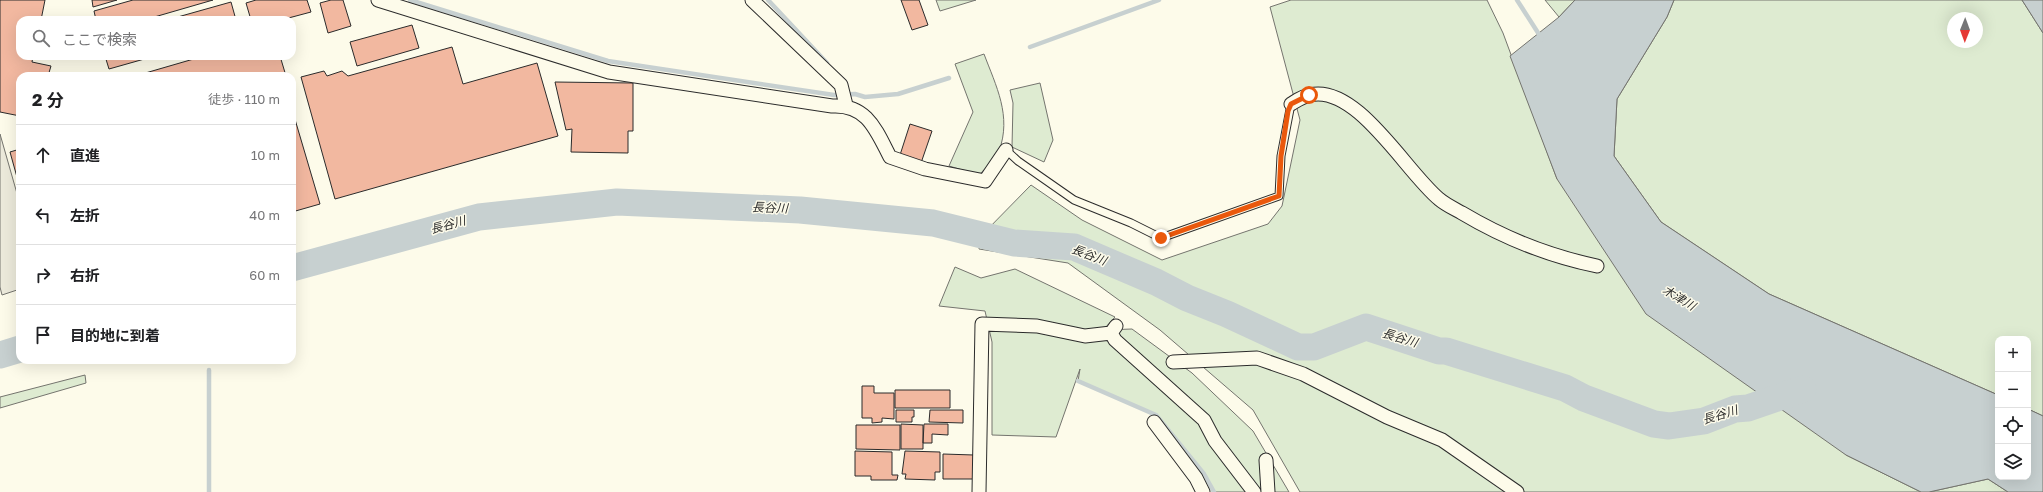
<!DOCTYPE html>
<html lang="ja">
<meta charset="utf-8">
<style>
body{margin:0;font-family:"Golos Text","Noto Sans JP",sans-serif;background:#f2f2f2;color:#202124}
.controls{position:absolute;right:12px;bottom:12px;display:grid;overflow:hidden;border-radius:8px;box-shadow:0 4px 16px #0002}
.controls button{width:36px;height:36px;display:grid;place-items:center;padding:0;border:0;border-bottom:1px solid #e0e0e0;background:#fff;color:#202124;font:20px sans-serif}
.compass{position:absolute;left:1947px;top:12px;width:36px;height:36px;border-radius:50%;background:#fff;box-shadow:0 4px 16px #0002;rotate:181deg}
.stop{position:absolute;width:12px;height:12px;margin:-9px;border:3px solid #ea580c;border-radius:50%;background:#fff}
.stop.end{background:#ea580c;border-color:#fff;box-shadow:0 1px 4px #0008}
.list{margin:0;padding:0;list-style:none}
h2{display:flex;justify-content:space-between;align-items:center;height:52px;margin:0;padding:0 16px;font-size:17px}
h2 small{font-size:13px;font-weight:400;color:#757577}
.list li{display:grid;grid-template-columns:26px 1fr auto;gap:12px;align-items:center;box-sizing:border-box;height:60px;padding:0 16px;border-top:1px solid #e0e0e0}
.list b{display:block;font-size:15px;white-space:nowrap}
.list em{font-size:13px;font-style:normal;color:#757577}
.icon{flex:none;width:22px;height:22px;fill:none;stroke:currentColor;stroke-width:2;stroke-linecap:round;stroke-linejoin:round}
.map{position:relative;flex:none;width:2043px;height:492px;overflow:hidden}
.search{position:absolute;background:#fff;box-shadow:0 4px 16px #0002;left:16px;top:16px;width:280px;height:44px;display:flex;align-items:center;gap:10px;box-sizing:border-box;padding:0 14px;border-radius:12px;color:#757577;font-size:15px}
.panel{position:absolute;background:#fff;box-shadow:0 4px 16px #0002;left:16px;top:72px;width:280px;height:292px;border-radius:12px}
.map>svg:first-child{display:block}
.green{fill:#deebd1;stroke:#74746e;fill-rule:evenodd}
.parking{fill:#eceadb;stroke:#74746e}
.water{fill:#c7d0d0;stroke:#74746e}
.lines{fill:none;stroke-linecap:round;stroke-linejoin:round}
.stream{stroke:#c7d0d0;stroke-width:4.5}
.river{stroke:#c7d0d0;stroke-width:27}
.building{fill:#f2b8a0;stroke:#2b2b2b}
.lane-casing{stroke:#2b2b2b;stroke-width:9}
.street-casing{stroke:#2b2b2b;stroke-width:15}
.lane{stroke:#fdfbea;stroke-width:7}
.street{stroke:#fdfbea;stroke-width:13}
.route{stroke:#ea580c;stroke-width:5}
.labels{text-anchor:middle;stroke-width:3;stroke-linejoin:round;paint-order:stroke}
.water-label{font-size:12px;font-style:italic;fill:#2b2b2b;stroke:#fdfbea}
</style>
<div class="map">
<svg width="2043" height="492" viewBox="0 0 2043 492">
<rect width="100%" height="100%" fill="#fdfbea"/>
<path class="green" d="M936,0h40l-36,11z
M1291,0h196l16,33 54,146 289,276 75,37h-621l-47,-82 -93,-80 -92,-67 -89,-14 1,-12 51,-52 51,35 80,40 106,-36 14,-18 18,-86 -30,-113z
M1545,0h30l-16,17z
M1674,0h348l21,33v383l-15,-7v-70h-30v56l-229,-101 -108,-72 -47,-66 3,-57 50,-82zM1953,18h24v24h-24z
M984,54c12,32 28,62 15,97 -3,9 -14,17 -20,24l-30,-9 24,-54 -18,-48z
M1040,83l13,57 -9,22 -32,-15 1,-44 -3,-13z
M955,267l26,11 34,-9 100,48 -12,13 29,-1 60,44 61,58 36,61h-75l-10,-18 -48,-59 -78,-34 2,-12 -24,68 -64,-2v-93l-7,-31 -46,-5z
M85,375l1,8 -86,25v-11z
M1988,479l20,13h-79z"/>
<path class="parking" d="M0,134l20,70v85l-18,6 -2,-8z"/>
<path class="water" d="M1575,0h99l-7,17 -50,82 -3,57 47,66 108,72 229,101v82h30v-68l15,7v76h-35l-20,-13 -59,13h-8l-75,-37 -200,-141 -89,-135 -47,-123 49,-39z
M2022,0h21v33z"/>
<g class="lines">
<path class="stream" d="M410,0l198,61 226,34 21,-1 10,3 33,-3 51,-16
M768,0l59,63
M1517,0l25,39
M1030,47l129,-47
M1078,381l78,34 48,59 10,18
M209,492v-122"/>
<path class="river" d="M292,268l187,-51 138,-15 183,8 133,13 81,20 60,4 82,35 31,16 40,16 71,33h16l52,-20 73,24h7l119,37 19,10 70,26 15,2 35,-5 31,-12 13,-1 55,-19
M0,355l20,-6"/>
</g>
<path class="building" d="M0,0h45l-4,20h-21v36h13l-1,6 19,4 -3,10h-28v40l-20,-4z
M92,0h25l-24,7z
M133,0h80l-69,20h-48l-2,-9z
M256,0h51l4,12 -30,8h-30l-5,-17z
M331,0h12l8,26 -23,7 -8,-30z
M901,0h18l9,25 -16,5z
M231,2l5,18h-69z
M412,25l7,23 -62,18 -7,-24z
M452,47l11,37 74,-21 21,73 -223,63 -34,-122 23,-6 3,5 15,-5 6,5z
M105,56h50l-46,13z
M204,56h76l6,20h-151z
M555,82l78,1v48h-5v22l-57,-1 1,-23 -6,1z
M294,116l26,88 -28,8v-95z
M910,124l22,7 -11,32 -21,-8z
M20,149v39l-10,-36z
M862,386h12v7h20v26l-12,-1v4l-10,1v-5h-10z
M895,390h55v18h-55z
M896,410h18v7h-2v5h-16z
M930,410h33v13l-34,-1z
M901,424l22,1v24h-22z
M924,424h24v11l-16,-1v9h-9z
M856,425h44v25l-44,-1z
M855,451l37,1v23h6l-1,5h-26v-4h-16z
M905,451l35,1v20h-5v8l-30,-1 1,-5h-4z
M943,454l31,1v24h-31z"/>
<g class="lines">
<defs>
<path id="lane" d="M1006,150l12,11 56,39 57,23 30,15 118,-42 2,-40 10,-52"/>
<path id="street" d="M378,0l231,72 223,34c35,-2 44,24 58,51l35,12 60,12 21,-31
M752,0l89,85 5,20
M1291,104c5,-3 12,-8 19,-9 47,-11 96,77 129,104 7,6 16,10 23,14 42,25 87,43 135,53
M1111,333l4,7 89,80 11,21 39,51
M1173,362l84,-4 46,16 84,43 55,23 75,52
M1154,422l42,56 7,14
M1266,460l2,32
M979,492l3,-168 55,2 48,10 26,-3 5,-7"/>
</defs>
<use href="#lane" class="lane-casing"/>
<use href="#street" class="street-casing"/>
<use href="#lane" class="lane"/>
<use href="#street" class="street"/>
</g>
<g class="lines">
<path class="route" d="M1161,238l118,-42 2,-40 7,-45 3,-7 18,-9"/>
</g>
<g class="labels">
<g class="water-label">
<text transform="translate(770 208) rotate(2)" y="4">長谷川</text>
<text transform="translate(448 225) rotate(-15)" y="4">長谷川</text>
<text transform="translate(1089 255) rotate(21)" y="4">長谷川</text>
<text transform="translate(1679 298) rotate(31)" y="4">木津川</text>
<text transform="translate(1400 338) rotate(17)" y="4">長谷川</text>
<text transform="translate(1720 415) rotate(-17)" y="4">長谷川</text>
</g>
</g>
</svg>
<div class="controls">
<button>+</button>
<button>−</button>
<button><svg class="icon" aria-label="locate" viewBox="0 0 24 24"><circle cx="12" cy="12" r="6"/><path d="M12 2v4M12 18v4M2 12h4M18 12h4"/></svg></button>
<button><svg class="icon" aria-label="layers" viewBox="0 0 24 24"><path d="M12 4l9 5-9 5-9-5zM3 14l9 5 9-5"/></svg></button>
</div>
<svg class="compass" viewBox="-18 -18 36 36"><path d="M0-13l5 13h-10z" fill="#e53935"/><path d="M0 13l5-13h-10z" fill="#757577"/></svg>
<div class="stop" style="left:1309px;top:95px"></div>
<div class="stop end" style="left:1161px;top:238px"></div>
<div class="search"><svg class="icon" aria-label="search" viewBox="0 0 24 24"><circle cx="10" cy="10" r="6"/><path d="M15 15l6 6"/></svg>ここで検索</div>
<section class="panel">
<h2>2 分<small>徒歩 · 110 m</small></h2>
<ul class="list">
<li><svg class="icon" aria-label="ahead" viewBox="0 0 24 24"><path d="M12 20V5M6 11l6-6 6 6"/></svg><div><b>直進</b></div><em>10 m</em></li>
<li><svg class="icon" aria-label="left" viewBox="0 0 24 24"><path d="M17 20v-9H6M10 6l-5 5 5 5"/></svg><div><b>左折</b></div><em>40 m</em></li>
<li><svg class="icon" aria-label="right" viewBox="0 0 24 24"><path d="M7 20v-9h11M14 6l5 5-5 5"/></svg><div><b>右折</b></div><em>60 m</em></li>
<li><svg class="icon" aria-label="arrive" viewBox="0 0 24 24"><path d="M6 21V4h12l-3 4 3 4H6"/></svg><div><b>目的地に到着</b></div></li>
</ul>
</section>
</div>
